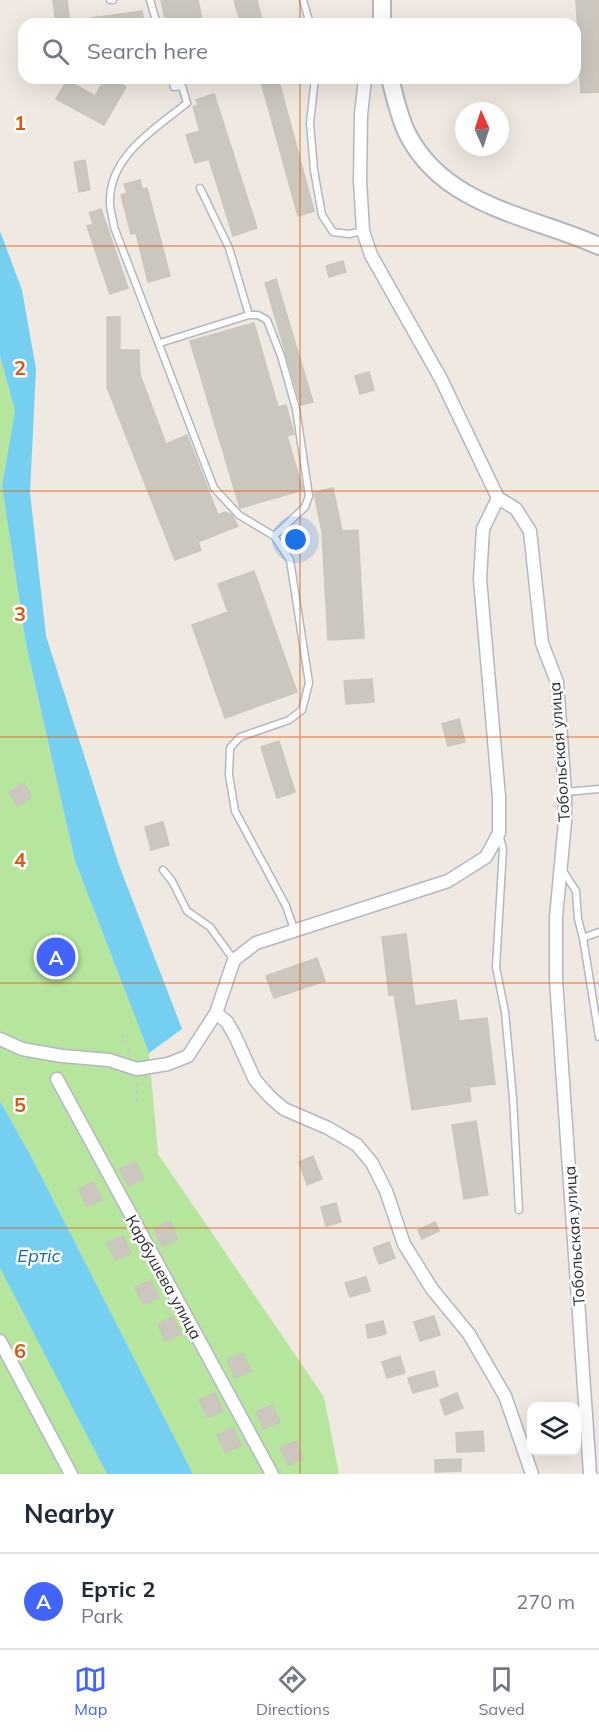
<!DOCTYPE html>
<meta charset="utf-8">
<style>
body{margin:0;font-family:Mulish,sans-serif;background:#f2f2f3;color:#1f2937}
.controls{position:absolute;right:18px;bottom:18px;display:grid;overflow:hidden;border-radius:12px;box-shadow:0 6px 24px #0002}
.controls button{width:54px;height:54px;display:grid;place-items:center;padding:0;border:0;border-bottom:2px solid #e0e1e3;background:#fff;color:#1f2937;font:30px sans-serif}
.compass{position:absolute;left:455px;top:102px;width:54px;height:54px;border-radius:50%;background:#fff;box-shadow:0 6px 24px #0002;rotate:357deg}
.you{position:absolute;left:296px;top:540px;width:21px;height:21px;margin:-15px;border:4px solid #fff;border-radius:50%;background:#1a73e8;box-shadow:0 0 0 9px #1a73e833}
.badge{display:grid;place-items:center;width:39px;height:39px;border-radius:50%;background:#4264fb;color:#fff;font-size:20px;font-weight:700}
.pin{position:absolute;translate:-50% -50%;border:3px solid #fff;box-shadow:0 2px 6px #0006}
.list{margin:0;padding:0;list-style:none}
h2{display:flex;justify-content:space-between;align-items:center;height:78px;margin:0;padding:0 24px;font-size:26px}
h2 small{font-size:20px;font-weight:400;color:#747a83}
.list li{display:grid;grid-template-columns:39px 1fr auto;gap:18px;align-items:center;box-sizing:border-box;height:96px;padding:0 24px;border-top:2px solid #e0e1e3}
.list b{display:block;font-size:22px;white-space:nowrap}
.list p{margin:0;font-size:20px;white-space:nowrap;color:#747a83}
.list em{font-size:20px;font-style:normal;color:#747a83}
.icon{flex:none;width:33px;height:33px;fill:none;stroke:currentColor;stroke-width:2;stroke-linecap:round;stroke-linejoin:round}
.map{position:relative;flex:none;width:599px;height:1474px;overflow:hidden}
.search{position:absolute;background:#fff;box-shadow:0 6px 24px #0002;left:18px;right:18px;top:18px;height:66px;display:flex;align-items:center;gap:15px;box-sizing:border-box;padding:0 21px;border-radius:18px;color:#747a83;font-size:22px}
.sheet{height:174px;background:#fff}
nav{display:flex;justify-content:space-around;align-items:center;box-sizing:border-box;height:84px;border-top:2px solid #e0e1e3;background:#fff;font-size:16px;color:#747a83}
nav a{display:grid;justify-items:center;gap:3px}
nav .on{color:#4264fb}
.map>svg:first-child{display:block}
.green{fill:#b6e59e}
.water{fill:#75cff0}
.building{fill:#cbc7bf;stroke:#cbc5ba;stroke-width:1.5}
.lines{fill:none;stroke-linecap:round;stroke-linejoin:round}
.lane-casing{stroke:#b4b7c1;stroke-width:9}
.street-casing{stroke:#b4b7c1;stroke-width:15}
.secondary-casing{stroke:#b4b7c1;stroke-width:20}
.path{stroke:#c9c9c9;stroke-width:2;stroke-dasharray:4.5 3;stroke-linecap:butt}
.lane{stroke:#fff;stroke-width:6}
.street{stroke:#fff;stroke-width:12}
.secondary{stroke:#fff;stroke-width:16}
.grid{fill:none;stroke:#df570e;stroke-width:1.5;stroke-opacity:0.55}
.labels{text-anchor:middle;stroke-width:5;stroke-linejoin:round;paint-order:stroke}
.street-label{font-size:16px;fill:#2e2e2e;stroke:#fff}
.water-label{font-size:18px;font-style:italic;fill:#0d6fa3;stroke:#fff}
.grid-label{font-size:20px;text-anchor:middle;font-weight:bold;fill:#df570e;stroke:#fff;stroke-width:5;stroke-linejoin:round;paint-order:stroke}
</style>
<div class="map">
<svg width="599" height="1474" viewBox="0 0 599 1474">
<rect width="100%" height="100%" fill="#efe9e1"/>
<path class="green" d="M0,356l15,55 -13,75 24,158 49,217 74,192 9,101 166,243 15,77h-146l-161,-316 -32,-57z
M0,1268l8,13 99,193h-107z"/>
<path class="water" d="M0,231l22,59 14,79 -6,124 16,143 73,229 63,164 -33,24 -74,-192 -49,-217 -24,-158 13,-75 -15,-55z
M0,1101l32,57 161,316h-86l-107,-206z"/>
<path class="building" d="M53,0h14l3,24h-14z
M161,0h37l5,24h-37z
M234,0h23l6,24h-22z
M576,0h23v92l-18,1z
M142,11l2,13h-53v-6z
M105,78h6l15,9 -22,38 -48,-26 11,-19 28,16z
M260,78h18l36,133 -16,5z
M214,94l43,134 -24,8 -24,-77 -14,4 -9,-28 14,-4 -7,-24 5,-2 -2,-5z
M85,160l5,30 -11,2 -5,-30z
M140,180l2,9 5,-1 23,88 -22,6 -12,-49 -5,1 -10,-39 6,-2 -3,-9z
M101,209l27,79 -18,6 -23,-68 6,-2 -4,-11z
M343,261l3,11 -17,5 -3,-11z
M276,279l37,123 -12,3 -36,-122z
M107,317h13v33h19l1,25 26,69 21,-9 31,80 7,-3 7,3 6,11 -40,16 3,8 -26,10 -68,-173z
M254,323l24,84 8,-2 8,29 -7,2 16,54 -63,18 -50,-167z
M369,372l5,18 -14,4 -5,-18z
M333,488l9,43 16,-1 6,108 -36,2 -6,-108 -8,-40z
M254,571l43,121 -72,26 -33,-93 36,-13 -10,-28z
M372,679l2,23 -28,2 -2,-23z
M459,719l6,23 -17,4 -6,-22z
M279,741l16,51 -18,6 -16,-51z
M24,783l8,14 -15,9 -8,-14z
M163,822l6,23 -18,5 -6,-23z
M406,934l9,72 41,-6 3,21 28,-3 8,66 -26,3 2,14 -59,9 -18,-115h-5l-7,-58z
M317,958l8,23 -51,17 -8,-22z
M476,1121l12,74 -24,4 -12,-74z
M313,1156l9,23 -15,6 -8,-23z
M136,1162l8,17 -16,7 -8,-17z
M94,1182l8,18 -16,6 -7,-17z
M336,1203l5,19 -15,4 -5,-19z
M170,1221l8,18 -16,7 -8,-17z
M435,1222l4,9 -17,8 -4,-9z
M123,1236l8,17 -16,7 -8,-17z
M389,1242l6,16 -16,6 -6,-16z
M366,1277l4,14 -20,6 -5,-14z
M151,1280l8,18 -16,6 -8,-17z
M434,1316l6,19 -20,6 -6,-19z
M173,1317l8,17 -16,7 -7,-17z
M383,1321l3,13 -18,4 -2,-13z
M243,1353l8,18 -16,7 -8,-18z
M400,1356l5,17 -18,5 -5,-16z
M434,1371l4,15 -25,7 -5,-15z
M215,1393l8,18 -16,6 -8,-17z
M457,1393l6,15 -18,7 -5,-15z
M272,1405l8,17 -16,7 -8,-17z
M233,1428l8,17 -16,7 -8,-17z
M483,1431l1,20 -27,1 -1,-19z
M296,1441l7,17 -15,7 -8,-17z
M461,1459v12l-26,1v-12z"/>
<g class="lines">
<defs>
<path id="lane" d="M110,0h3
M150,0l7,24
M303,0l7,24
M172,78l2,9 8,-1 5,17c-31,25 -76,52 -77,96 -1,9 3,19 4,28l100,261 25,27 35,21 16,24 19,123 -7,27 -13,10 -49,17 -10,11 -1,27 6,36 51,95 8,23
M315,78l-5,45 4,47 8,45 11,17 16,2 14,-3
M200,188l29,60 20,67
M160,343l89,-28h9l9,5 14,36 15,53 13,87 -4,11 -31,29
M565,792l34,-3
M499,834l4,15 -7,118 9,45 8,86 6,112
M163,870l9,11 15,30 23,16 24,33
M563,871l13,20 2,28 5,19
M599,932l-16,6 16,99"/>
<path id="street" d="M365,78l-4,37 -1,65 3,51 8,24 70,124 57,119 18,11 14,22 12,112 15,39 8,110v30l-9,95v63l34,494
M216,1013l11,9 8,14 20,44 15,17 14,12 44,19 29,17 15,18 14,28 18,53 28,45 37,45 36,62 27,78
M0,1039l22,10 40,7 47,4 28,9 31,-5 20,-8 28,-43 18,-53 22,-17 192,-62 38,-24 13,-24v-36l-19,-218 3,-50 15,-31
M57,1079l215,395
M0,1341l71,133"/>
<path id="secondary" d="M382,0v24
M390,78c5,19 9,40 18,57 37,72 124,81 191,111"/>
</defs>
<use href="#lane" class="lane-casing"/>
<use href="#street" class="street-casing"/>
<use href="#secondary" class="secondary-casing"/>
<path class="path" d="M122,1034l9,22
M137,1102v-21"/>
<use href="#lane" class="lane"/>
<use href="#street" class="street"/>
<use href="#secondary" class="secondary"/>
</g>
<path class="grid" d="M300,0v24M300,78v1396M0,246h599M0,491h599M0,737h599M0,983h599M0,1228h599"/>
<g class="labels">
<g class="street-label">
<text transform="translate(559 752) rotate(-94)" y="6">Тобольская улица</text>
<text transform="translate(574 1236) rotate(-94)" y="6">Тобольская улица</text>
<text transform="translate(164 1277) rotate(61)" y="6">Карбушева улица</text>
</g>
<g class="water-label">
<text x="39" y="1262">Ертіс</text>
</g>
</g>
<g class="grid-label">
<text x="20" y="130">1</text>
<text x="20" y="375">2</text>
<text x="20" y="621">3</text>
<text x="20" y="867">4</text>
<text x="20" y="1112">5</text>
<text x="20" y="1358">6</text>
</g>
</svg>
<div class="controls">
<button><svg class="icon" aria-label="layers" viewBox="0 0 24 24"><path d="M12 4l9 5-9 5-9-5zM3 14l9 5 9-5"/></svg></button>
</div>
<svg class="compass" viewBox="-18 -18 36 36"><path d="M0-13l5 13h-10z" fill="#e53935"/><path d="M0 13l5-13h-10z" fill="#747a83"/></svg>
<div class="you"></div>
<div class="pin badge" style="left:56px;top:957px">A</div>
<div class="search"><svg class="icon" aria-label="search" viewBox="0 0 24 24"><circle cx="10" cy="10" r="6"/><path d="M15 15l6 6"/></svg>Search here</div>
</div>
<section class="sheet">
<h2>Nearby<small></small></h2>
<ul class="list">
<li><span class="badge">A</span><div><b>Ертіс 2</b><p>Park</p></div><em>270 m</em></li>
</ul>
</section>
<nav>
<a class="on"><svg class="icon" aria-label="map" viewBox="0 0 24 24"><path d="M3 6l6-2 6 2 6-2v14l-6 2-6-2-6 2zM9 4v14M15 6v14"/></svg>Map</a>
<a><svg class="icon" aria-label="directions" viewBox="0 0 24 24"><path d="M12 3l9 9-9 9-9-9zM9 14v-3h6M13 9l2 2-2 2"/></svg>Directions</a>
<a><svg class="icon" aria-label="saved" viewBox="0 0 24 24"><path d="M7 4h10v16l-5-4-5 4z"/></svg>Saved</a>
</nav>
